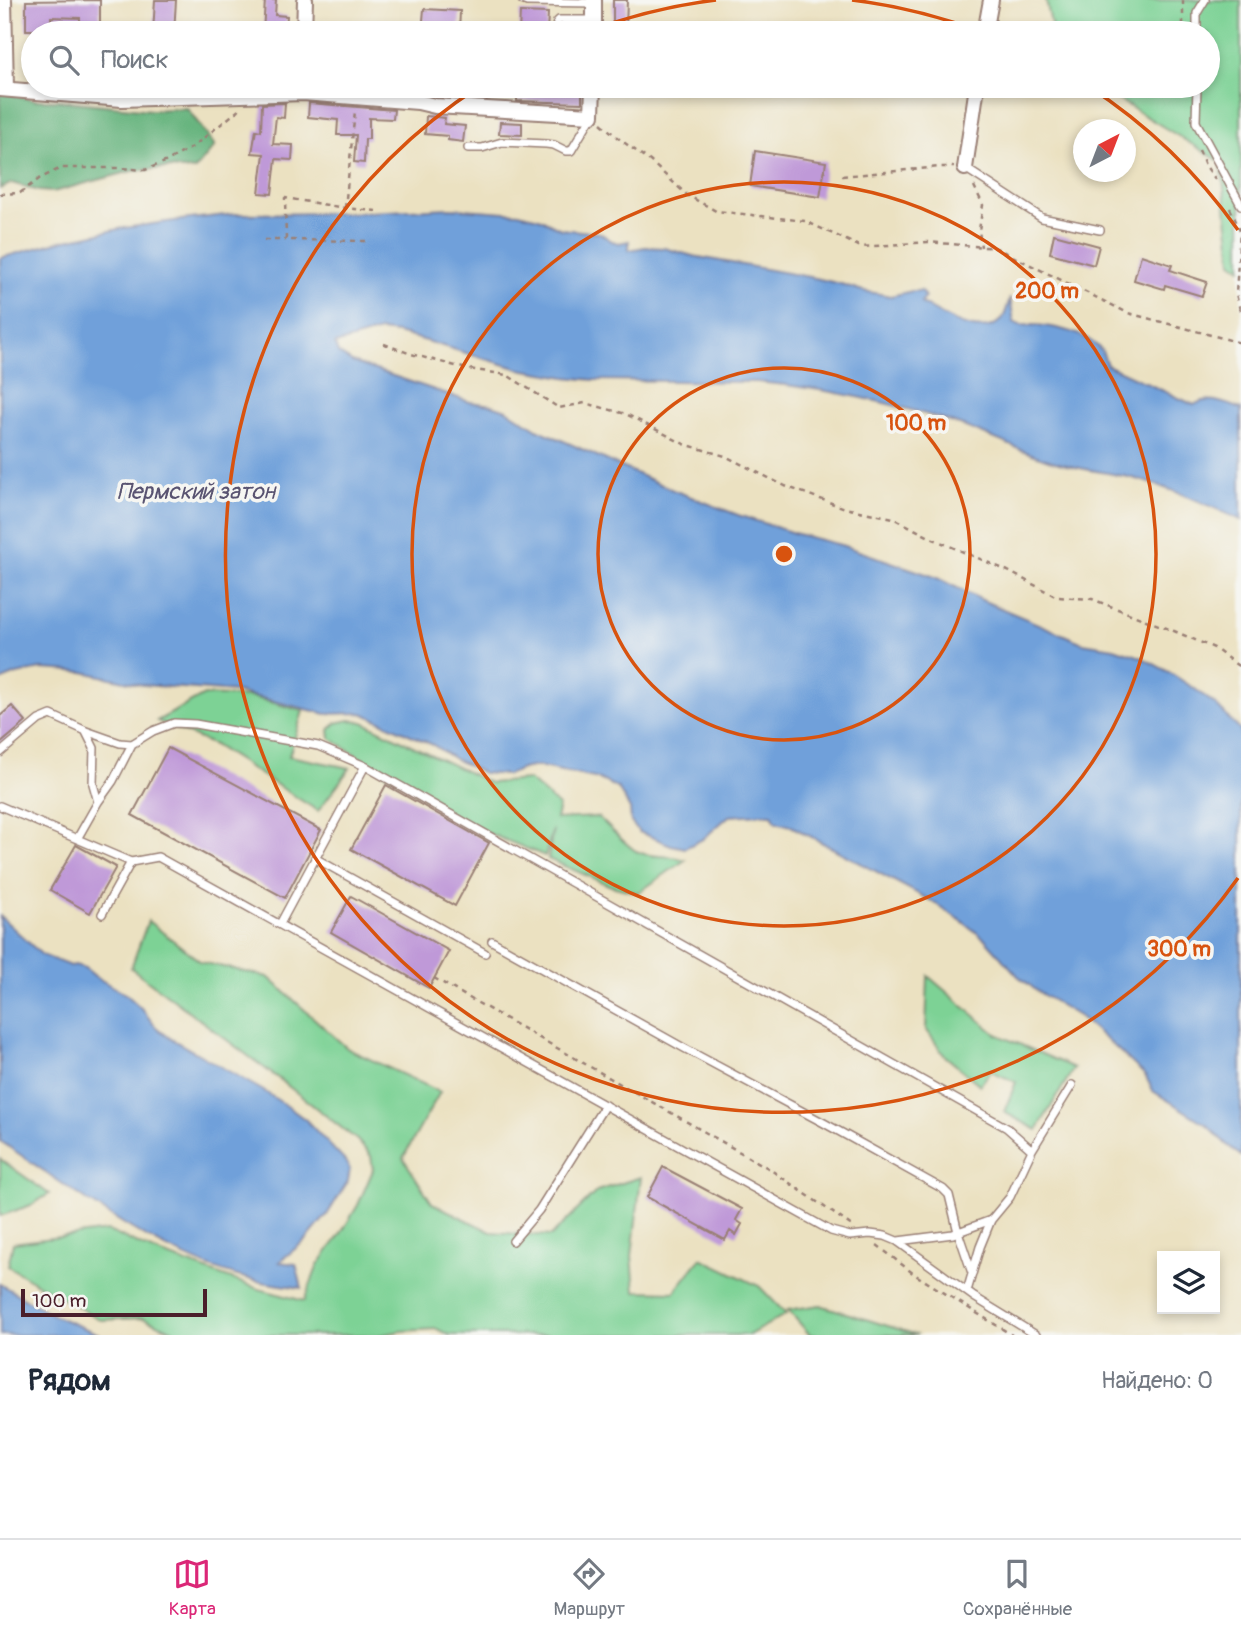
<!DOCTYPE html>
<html lang="ru">
<meta charset="utf-8">
<style>
body{margin:0;font-family:Pangolin,sans-serif;background:#f2f2f3;color:#1f2937}
.controls{position:absolute;right:21px;bottom:21px;display:grid;overflow:hidden;border-radius:0px;box-shadow:0 4px 10px #0003}
.controls button{width:63px;height:63px;display:grid;place-items:center;padding:0;border:0;border-bottom:2px solid #e0e1e3;background:#fff;color:#1f2937;font:35px sans-serif}
.compass{position:absolute;left:1073px;top:119px;width:63px;height:63px;border-radius:50%;background:#fff;box-shadow:0 4px 10px #0003;rotate:42deg}
.scale{position:absolute;left:21px;bottom:18px;width:186px;box-sizing:border-box;padding-left:7px;border:4px solid #4a1f2b;border-top:0;font-size:19px;line-height:24px;white-space:nowrap;color:#4a1f2b;-webkit-text-stroke:5px #f6f6f2;paint-order:stroke}
.list{margin:0;padding:0;list-style:none}
h2{display:flex;justify-content:space-between;align-items:center;height:91px;margin:0;padding:0 28px;font-size:30px}
h2 small{font-size:23px;font-weight:400;color:#747a83}
.icon{flex:none;width:38px;height:38px;fill:none;stroke:currentColor;stroke-width:2;stroke-linecap:round;stroke-linejoin:round}
.map{position:relative;flex:none;width:1241px;height:1335px;overflow:hidden}
.search{position:absolute;background:#fff;box-shadow:0 4px 10px #0003;left:21px;right:21px;top:21px;height:77px;display:flex;align-items:center;gap:18px;box-sizing:border-box;padding:0 24px;border-radius:38px;color:#747a83;font-size:26px}
.sheet{height:203px;background:#fff}
nav{display:flex;justify-content:space-around;align-items:center;box-sizing:border-box;height:98px;border-top:2px solid #e0e1e3;background:#fff;font-size:19px;color:#747a83}
nav a{display:grid;justify-items:center;gap:4px}
nav .on{color:#db2777}
.map>svg:first-child{display:block}
.green{fill:#7dd295;stroke:#647860;stroke-width:2}
.forest{fill:#66b47e;stroke:#586a54;stroke-width:2}
.water{fill:#70a0da;stroke:#5d6082;stroke-width:2}
.building{fill:#bf99d8}
.lines{fill:none;stroke-linecap:round;stroke-linejoin:round}
.lane-casing{stroke:#9a8076;stroke-width:10}
.street-casing{stroke:#9a8076;stroke-width:18}
.path{stroke:#9a8076;stroke-width:2.5;stroke-dasharray:5 5;stroke-linecap:butt}
.lane{stroke:#fff;stroke-width:7}
.street{stroke:#fff;stroke-width:14}
.ring{fill:none;stroke:#d8530f;stroke-width:3.5}
.labels{text-anchor:middle;stroke-width:7;stroke-linejoin:round;paint-order:stroke}
.water-label{font-size:23px;font-style:italic;fill:#595371;stroke:#f6f6f2}
.centre{fill:#d8530f;stroke:#f6f6f2;stroke-width:3.5}
.ring-label{font-size:21px;text-anchor:middle;font-weight:bold;fill:#d8530f;stroke:#f6f6f2;stroke-width:7;stroke-linejoin:round;paint-order:stroke}
</style>
<div class="map">
<svg width="1241" height="1335" viewBox="0 0 1241 1335">
<rect width="100%" height="100%" fill="#f6f6f2"/>
<filter id="ink" filterUnits="userSpaceOnUse"><feTurbulence type="fractalNoise" baseFrequency=".0143" numOctaves="2"/><feDisplacementMap in="SourceGraphic" scale="14" xChannelSelector="R" yChannelSelector="G"/><feConvolveMatrix kernelMatrix="1 2 1 2 8 2 1 2 1" color-interpolation-filters="sRGB"/></filter>
<filter id="wash" filterUnits="userSpaceOnUse"><feTurbulence type="fractalNoise" baseFrequency=".00686" numOctaves="4" result="noise"/><feDisplacementMap in="SourceGraphic" scale="28" xChannelSelector="R" yChannelSelector="G"/><feGaussianBlur stdDeviation="1.57" result="paint"/><feColorMatrix in="noise" values="0 0 0 0 0 0 0 0 0 0 0 0 0 0 0 0 0 1.4 0 .05"/><feComposite in="paint" operator="in"/></filter>
<g filter="url(#wash)">
<rect width="100%" height="100%" fill="#ebe1c1"/>
<path class="green" d="M1046,0h195v268l-9,-6 -11,-100 -125,-76h112v-53h-155z
M204,695l48,2 51,14 -14,45 61,12 -32,43 -104,-66 -57,-24z
M350,720l13,2 127,61 39,-3 30,26 -3,13 42,-2c10,9 28,28 38,34 15,8 34,3 49,9l-47,33 -27,-7 -63,-27 5,-30 -8,27 -82,-33 -133,-85 -1,-8 7,-7z
M148,921l53,41 67,15 80,72 92,43 -37,66 29,45 59,29 60,4 46,-45 44,-14 -9,79 3,35 39,1 27,-34 58,28 27,28 -37,21h-300l-12,-6 -36,2 -20,4h-197l-41,-17 -42,2 -74,-42 -19,-12 5,-23 95,-12 51,22 100,36 45,12 14,-36 22,-30 18,-30 15,-35 -2,-14 -14,-16 -78,-61 -148,-111z
M928,976l68,58 78,34 -37,62 -33,-18 12,-30 -25,-11 -11,14 -36,-30 -18,-26z
M0,1159l49,35 -18,11 -31,11z
M820,1305l97,30h-107l-22,-25z"/>
<path class="forest" d="M0,92l36,8h20l96,10 35,-2 28,38 -20,24 -28,-2 -35,3 -79,21 -14,-1 -27,-8 -12,6z"/>
<path class="water" d="M450,208l69,5 20,5 22,11 39,4 12,8 7,2 10,-2v9l16,-3 19,1 29,8 122,22 26,6 22,7 28,5 21,-5h9l4,6 -4,6c20,11 60,39 81,16 4,-5 6,-15 8,-21l4,24c7,5 12,3 20,3 20,1 53,8 66,24 4,4 5,11 7,16l87,40c14,-10 32,-1 47,4v111c-35,-16 -72,-33 -109,-42 -30,-7 -60,-9 -89,-20 -30,-10 -58,-25 -89,-35 -63,-21 -131,-35 -197,-41l-163,-2 -29,-3 -46,-8 -100,-30 -22,-6 -17,-2 -45,13 3,9 14,9 118,40 22,3 15,5 30,19 136,61 65,25 59,19 44,11 94,32 49,24 99,42 31,5 27,9 28,15 26,17 21,16 25,26v425l-15,-12 -19,-19 -54,-34 -8,-16 -30,-28 -35,-30 -43,-26 -19,-15 -33,-37 -22,-17 -33,-22 -139,-74 -15,-4 -4,-8h-10l-33,2 -26,23 -18,9 -14,-3 -32,-13 -8,-10 -1,-13 -12,-21 -19,-9 -62,-13 -15,3 -15,6 -24,-2 -27,-13 -23,-15 -71,-32 -36,1 -90,-22 -93,-7 -60,-13 -25,-2 -17,-1 -24,5 -17,7v-423l61,-17 63,-13 57,-8 54,-6 113,-1z
M0,916l42,39 28,11 5,-1 10,3 11,9 31,18 14,13 15,19 14,11 92,52 25,16 19,14 39,41 5,8 -2,12 -21,34 -20,24 -28,23 17,2 6,24c-18,-3 -36,-4 -53,-9 -93,-23 -171,-86 -249,-138z
M0,1284l55,32 46,19h-101z"/>
<g id="blocks">
<path class="building" d="M100,0v33h-20v-15l-29,-1v13h-25v-29z
M155,0h21l-2,33h-21z
M265,0h11l-1,15 12,1 -1,13 -8,-1 -1,5h-14z
M613,0h14l-1,28 -13,-1z
M424,9l36,2 -1,22h-37z
M520,12l28,1 -1,20h-28z
M517,86h65v17l-65,-2z
M285,103l-1,15 -8,-1 -3,27 20,1 -1,15 -16,-1 -4,35 -13,-1 5,-39 -12,-1 4,-23 5,1 1,-27z
M309,103l85,7 -1,9 -24,-1v21h-4l-1,24 -10,-1 2,-27h-19l1,-15 -30,-3z
M426,116l19,2 -1,6 21,2 -2,16 -15,-2v-4l-23,-2z
M500,122l22,1v12l-23,-1z
M755,151l71,11 -6,35 -70,-11z
M1054,234l45,12 -5,19 -44,-12z
M1141,255l31,10 -2,5 37,12 -5,14 -37,-11 -1,4 -30,-9z
M12,706l14,16 -26,22v-28z
M168,748l153,82 -36,68 -153,-83z
M386,785l103,58 -34,63 -104,-57z
M76,845l40,22 -26,46 -40,-23z
M351,896l98,55 -20,37 -98,-56z
M663,1167l79,42 -6,11 6,4 -6,11 -6,-4 -5,9 -78,-43z"/>
</g>
</g>
<g filter="url(#ink)">
<use href="#blocks" fill-opacity="0" stroke="#9a8076" stroke-width="2"/>
<g class="lines">
<defs>
<path id="lane" d="M522,0l5,2 67,1
M555,33l2,-11 2,-2h35
M1197,33v-20l8,-13
M1197,86l-1,36 45,83
M468,148h14l20,-6 44,2 8,1 12,6h5l21,-35
M965,168l77,50 58,12
M86,732l8,16 -1,36 5,18
M0,753l39,-33 12,-5 35,16 34,12 12,1 21,-13 21,-8 21,1 123,22 47,20 642,362 25,22 -22,47 -19,23 -11,27 -13,44
M0,806l131,56 27,-5 673,374 19,5 20,-2 15,2 12,5 77,56 62,38
M77,839l21,-37 15,-21 19,-37
M315,858l170,95
M102,914l29,-52
M280,924l85,-158
M492,941l192,107 140,75 119,66 6,6 9,37 14,41
M1032,1150l40,-65
M513,1241l26,-31 66,-105
M898,1241l55,-7 38,-14"/>
<path id="street" d="M4,0l2,89
M304,33l1,-33
M594,33v-33
M985,33l6,-33
M0,89l122,10 181,-6 115,9 17,4 157,9 1,-29
M965,168l12,-82"/>
</defs>
<use href="#lane" class="lane-casing"/>
<use href="#street" class="street-casing"/>
<path class="path" d="M1183,0v33
M1186,86v10
M601,123l17,15 32,23 37,34 29,16 89,10 56,26 67,-5 68,6 132,65 113,30
M1199,150l6,15 11,15
M842,176l98,-9h14
M974,186l9,19 -4,25 2,17
M0,194l20,-1 19,-14 22,-11h59l25,2 20,-8 26,-14 49,-39
M345,208l10,-97
M1230,208l10,22 -4,64 5,20
M264,240h22
M366,241l-80,-1 -1,-42 60,10 31,3
M384,344l27,10 52,14 44,7 52,33 26,-5 41,11 58,30 41,12 60,30 60,22 49,10 37,20 77,33 49,26 35,2 82,32 40,17 27,20
M434,978l334,190 84,58
M877,1245l37,29 98,61"/>
<use href="#lane" class="lane"/>
<use href="#street" class="street"/>
</g>
</g>
<g class="ring">
<circle cx="784" cy="554" r="186"/>
<circle cx="784" cy="554" r="372"/>
<path d="M1238 878A558 558 0 1 1 480 86M584 33A558 558 0 0 1 716 0M852 0A558 558 0 0 1 984 33M1088 86A558 558 0 0 1 1238 230"/>
</g>
<g class="labels">
<g class="water-label">
<text x="196" y="499">Пермский затон</text>
</g>
</g>
<circle cx="784" cy="554" r="10" class="centre"/>
<g class="ring-label">
<text x="1047" y="298">200 m</text>
<text x="916" y="430">100 m</text>
<text x="1179" y="956">300 m</text>
</g>
</svg>
<div class="controls">
<button><svg class="icon" aria-label="layers" viewBox="0 0 24 24"><path d="M12 4l9 5-9 5-9-5zM3 14l9 5 9-5"/></svg></button>
</div>
<svg class="compass" viewBox="-18 -18 36 36"><path d="M0-13l5 13h-10z" fill="#e53935"/><path d="M0 13l5-13h-10z" fill="#747a83"/></svg>
<div class="scale">100 m</div>
<div class="search"><svg class="icon" aria-label="search" viewBox="0 0 24 24"><circle cx="10" cy="10" r="6"/><path d="M15 15l6 6"/></svg>Поиск</div>
</div>
<section class="sheet">
<h2>Рядом<small>Найдено: 0</small></h2>
<ul class="list">
</ul>
</section>
<nav>
<a class="on"><svg class="icon" aria-label="map" viewBox="0 0 24 24"><path d="M3 6l6-2 6 2 6-2v14l-6 2-6-2-6 2zM9 4v14M15 6v14"/></svg>Карта</a>
<a><svg class="icon" aria-label="directions" viewBox="0 0 24 24"><path d="M12 3l9 9-9 9-9-9zM9 14v-3h6M13 9l2 2-2 2"/></svg>Маршрут</a>
<a><svg class="icon" aria-label="saved" viewBox="0 0 24 24"><path d="M7 4h10v16l-5-4-5 4z"/></svg>Сохранённые</a>
</nav>
